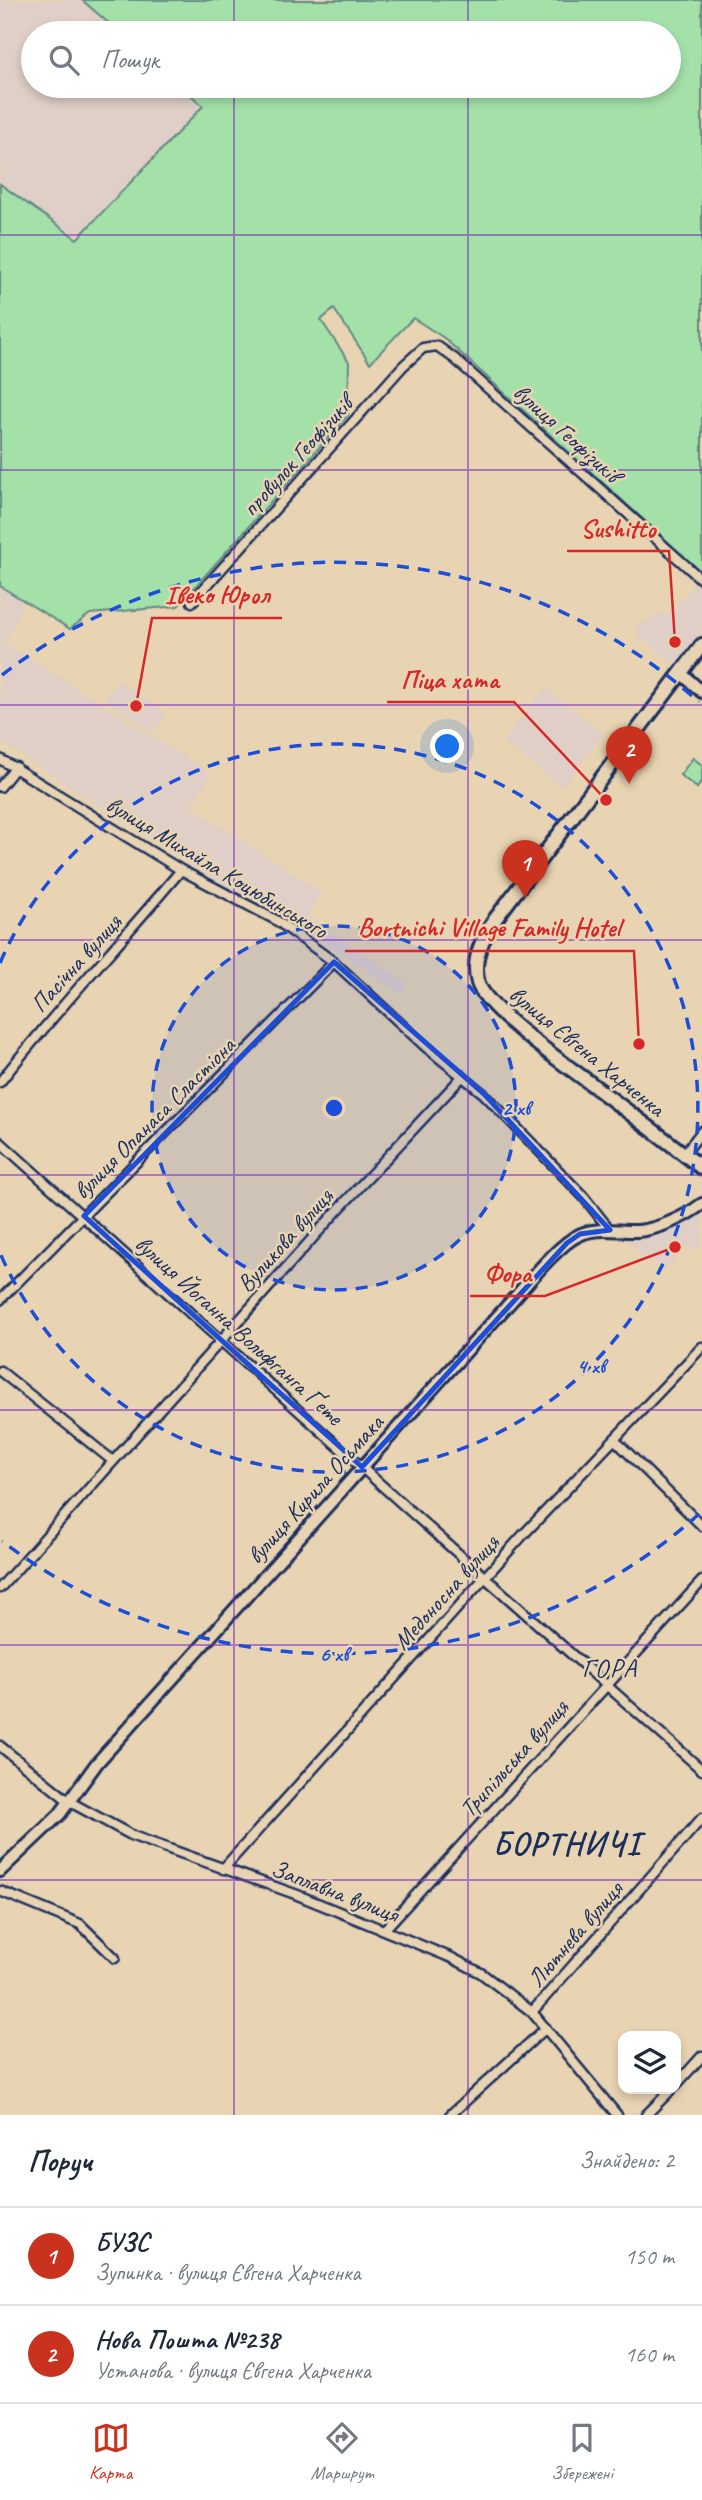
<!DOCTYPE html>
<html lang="uk">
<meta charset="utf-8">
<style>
body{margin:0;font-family:Caveat,sans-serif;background:#f2f2f3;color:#1f2937}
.controls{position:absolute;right:21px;bottom:21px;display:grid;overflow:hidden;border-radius:14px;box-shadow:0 4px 10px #0003}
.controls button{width:63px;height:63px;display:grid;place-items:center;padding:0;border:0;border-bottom:2px solid #e0e1e3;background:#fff;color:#1f2937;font:35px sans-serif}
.you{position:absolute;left:448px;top:747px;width:24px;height:24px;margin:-18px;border:5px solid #fff;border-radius:50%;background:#1a73e8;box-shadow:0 0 0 10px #1a73e833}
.badge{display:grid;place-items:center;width:46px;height:46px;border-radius:50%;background:#c8321e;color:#fff;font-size:23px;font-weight:700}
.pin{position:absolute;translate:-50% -58px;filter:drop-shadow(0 2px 4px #0008)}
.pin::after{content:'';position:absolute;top:37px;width:24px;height:21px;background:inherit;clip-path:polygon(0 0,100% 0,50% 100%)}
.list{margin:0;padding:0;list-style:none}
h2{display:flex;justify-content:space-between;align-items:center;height:91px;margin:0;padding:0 28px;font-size:30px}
h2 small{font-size:23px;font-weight:400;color:#747a83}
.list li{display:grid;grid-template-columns:46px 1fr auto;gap:21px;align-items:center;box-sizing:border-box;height:98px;padding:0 28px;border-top:2px solid #e0e1e3}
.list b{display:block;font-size:26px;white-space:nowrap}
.list p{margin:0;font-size:23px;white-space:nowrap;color:#747a83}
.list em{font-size:23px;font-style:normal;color:#747a83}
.icon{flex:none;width:38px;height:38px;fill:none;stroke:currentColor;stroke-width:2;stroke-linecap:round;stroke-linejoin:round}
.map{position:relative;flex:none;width:702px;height:2115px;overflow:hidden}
.search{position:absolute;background:#fff;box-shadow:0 4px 10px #0003;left:21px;right:21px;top:21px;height:77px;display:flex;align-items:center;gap:18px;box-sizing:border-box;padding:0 24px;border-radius:38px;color:#747a83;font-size:26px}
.sheet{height:287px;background:#fff}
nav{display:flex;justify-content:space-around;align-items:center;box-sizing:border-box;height:98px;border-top:2px solid #e0e1e3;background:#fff;font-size:19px;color:#747a83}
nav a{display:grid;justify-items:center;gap:4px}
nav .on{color:#c8321e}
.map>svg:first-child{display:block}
.built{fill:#dfcfc6}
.green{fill:#a4e1a9;stroke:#608884;stroke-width:2}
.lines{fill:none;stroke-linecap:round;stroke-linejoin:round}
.minor-casing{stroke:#1b2f5e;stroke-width:13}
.tertiary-casing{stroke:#1b2f5e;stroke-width:16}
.secondary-casing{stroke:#1b2f5e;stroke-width:18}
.minor{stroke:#e8d4b2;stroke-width:8}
.tertiary{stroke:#e8d4b2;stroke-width:10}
.secondary{stroke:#e8d4b2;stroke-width:12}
.marked{fill:none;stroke:#1d4ed8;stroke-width:5;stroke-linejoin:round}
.grid{fill:none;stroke:#7b2cbf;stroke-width:2;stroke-opacity:0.55}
.ring{fill:none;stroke:#1d4ed8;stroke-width:3.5;stroke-dasharray:12 9}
.labels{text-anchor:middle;stroke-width:5;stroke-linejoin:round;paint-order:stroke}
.street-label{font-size:24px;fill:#1b2f5e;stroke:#e8d4b2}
.neighbourhood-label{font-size:26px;letter-spacing:2px;fill:#1b2f5e;stroke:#e8d4b2}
.district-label{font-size:32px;font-weight:bold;letter-spacing:2px;fill:#1b2f5e;stroke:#e8d4b2}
.centre{fill:#1d4ed8;stroke:#e8d4b2;stroke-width:3.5}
.ring-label{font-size:21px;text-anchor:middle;font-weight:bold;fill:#1d4ed8;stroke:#e8d4b2;stroke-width:5;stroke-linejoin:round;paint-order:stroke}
.leader{fill:none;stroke:#d62828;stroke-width:2.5}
.callout-dot{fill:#d62828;stroke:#e8d4b2;stroke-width:2.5}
.callout-label{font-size:26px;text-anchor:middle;font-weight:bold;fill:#d62828;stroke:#e8d4b2;stroke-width:5;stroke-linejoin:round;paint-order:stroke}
</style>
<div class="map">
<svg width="702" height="2115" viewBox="0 0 702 2115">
<rect width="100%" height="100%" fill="#e8d4b2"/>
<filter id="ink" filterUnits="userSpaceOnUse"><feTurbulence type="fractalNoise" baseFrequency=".0143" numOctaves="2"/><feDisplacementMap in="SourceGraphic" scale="14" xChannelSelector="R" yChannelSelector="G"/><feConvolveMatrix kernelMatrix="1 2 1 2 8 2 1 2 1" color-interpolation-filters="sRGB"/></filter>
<g filter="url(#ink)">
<path class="built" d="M0,0h82l38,33h-87v53h148l23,20 -127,134 -77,-56z
M696,582l6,5v44l-24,35 -41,-31 -1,-8 25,-14 6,3z
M0,586l10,1 15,7 -6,22 -14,26 206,132 -21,32 132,86 -14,23 101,70 -8,9 -109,-73 -72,-37 -220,-143z
M117,680l50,34 -14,19 -48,-34z
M545,688l59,46 -41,53 -60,-45z
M702,1210v35l-8,7 -6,-5 -25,24 -9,-11 -5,5 -22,-26 26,-7z"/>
<path class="green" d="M82,0h620v573l-258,-235 -31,-20 -43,45 -36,-54 -13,11 28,42 -1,53 -170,191 -88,8 -20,15 -70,-43v-402l77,55 126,-133 -22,-20h488v-53h-549z
M693,758l9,7v16l-5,7 -17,-13z"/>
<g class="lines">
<defs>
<path id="minor" d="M192,602l211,-236 20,-18 14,-2 18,13 247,221
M0,759l181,111 95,50 58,42 93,86 57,46 99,102 27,34
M0,787l16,-20
M0,1082c57,-73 121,-140 181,-212
M0,1142l409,368 293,260
M684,1154l18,-23
M0,1300l334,-338
M0,1371l113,90
M615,1440l87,86
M0,1588l336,-376 126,-135
M0,1746l70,56 63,34 162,58 157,64 29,15 51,39 85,103
M223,1869l300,-334 179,-188
M0,1891l80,33 35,34
M384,1930l318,-349
M532,2012l170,-194
M676,2085l26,-29
M450,2115l96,-87
M646,2115l26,-26"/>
<path id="tertiary" d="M681,673l21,19
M0,1871l60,-57 37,-51 409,-456c18,-19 51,-62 73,-72 18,-9 40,-3 59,-4 21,-2 47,-14 64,-27"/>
<path id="secondary" d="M702,645l-206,273c-13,19 -25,41 -18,65 9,28 87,81 112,100 37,28 75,56 112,85"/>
</defs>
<use href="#minor" class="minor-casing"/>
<use href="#tertiary" class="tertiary-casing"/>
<use href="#secondary" class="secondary-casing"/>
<use href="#minor" class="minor"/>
<use href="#tertiary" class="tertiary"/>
<use href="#secondary" class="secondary"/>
</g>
</g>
<path class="marked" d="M334,962l150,132 126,136 -30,4 -13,9 -205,224 -278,-251z"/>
<path class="grid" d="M234,0v33M468,0v33M234,86v2029M468,86v2029M0,235h702M0,470h702M0,705h702M0,940h702M0,1175h702M0,1410h702M0,1645h702M0,1880h702"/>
<circle cx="334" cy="1108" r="182" fill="#1d4ed8" fill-opacity=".12"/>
<g class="ring">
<circle cx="334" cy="1108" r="182"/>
<path d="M0 963A364 364 0 1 1 0 1253"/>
<path d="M699 1514A546 546 0 0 1 2 1541M2 675A546 546 0 0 1 699 702"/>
</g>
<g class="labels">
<g class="street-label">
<text transform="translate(567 433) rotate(42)" y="8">вулиця Геофізиків</text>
<text transform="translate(297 456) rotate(-48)" y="8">провулок Геофізиків</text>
<text transform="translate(217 867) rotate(31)" y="8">вулиця Михайла Коцюбинського</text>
<text transform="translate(76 963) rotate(-48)" y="8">Пасічна вулиця</text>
<text transform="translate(587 1051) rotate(39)" y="8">вулиця Євгена Харченка</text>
<text transform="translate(154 1118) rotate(-45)" y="8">вулиця Опанаса Сластіона</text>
<text transform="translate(285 1240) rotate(-48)" y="8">Вуликова вулиця</text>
<text transform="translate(239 1330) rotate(42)" y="8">вулиця Йоганна Вольфганга Ґете</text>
<text transform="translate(315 1489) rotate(-48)" y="8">вулиця Кирила Осьмака</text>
<text transform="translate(446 1592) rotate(-48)" y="8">Медоносна вулиця</text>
<text transform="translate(514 1758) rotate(-48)" y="8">Трипільська вулиця</text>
<text transform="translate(335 1891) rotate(21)" y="8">Заплавна вулиця</text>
<text transform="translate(575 1934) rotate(-49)" y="8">Лютнева вулиця</text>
</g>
<g class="neighbourhood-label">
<text x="610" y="1677">ГОРА</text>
</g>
<g class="district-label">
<text x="567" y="1854">БОРТНИЧІ</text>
</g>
</g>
<circle cx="334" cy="1108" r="10" class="centre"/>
<g class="ring-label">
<text x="516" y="1115">2 хв</text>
<text x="591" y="1373">4 хв</text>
<text x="334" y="1661">6 хв</text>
</g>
<path class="leader" d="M675 642L669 551H567M136 706L152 618H282M606 800L514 702H387M639 1044L634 951H345M675 1247L545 1296H470"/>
<g class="callout-dot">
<circle cx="675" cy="642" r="7"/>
<circle cx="136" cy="706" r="7"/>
<circle cx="606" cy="800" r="7"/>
<circle cx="639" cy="1044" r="7"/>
<circle cx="675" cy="1247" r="7"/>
</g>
<g class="callout-label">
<text x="618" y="537">Sushitto</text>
<text x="217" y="603">Івеко Юрол</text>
<text x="450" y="688">Піца хата</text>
<text x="489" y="936">Bortnichi Village Family Hotel</text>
<text x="508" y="1282">Фора</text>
</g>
</svg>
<div class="controls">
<button><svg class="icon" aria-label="layers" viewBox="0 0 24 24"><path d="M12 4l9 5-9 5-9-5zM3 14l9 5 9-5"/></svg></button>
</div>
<div class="you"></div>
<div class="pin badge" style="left:525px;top:898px">1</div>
<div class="pin badge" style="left:629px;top:784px">2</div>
<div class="search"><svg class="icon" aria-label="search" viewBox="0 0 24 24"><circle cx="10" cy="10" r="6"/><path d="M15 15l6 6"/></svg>Пошук</div>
</div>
<section class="sheet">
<h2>Поруч<small>Знайдено: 2</small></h2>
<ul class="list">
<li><span class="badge">1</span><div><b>БУЗС</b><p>Зупинка · вулиця Євгена Харченка</p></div><em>150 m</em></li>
<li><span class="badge">2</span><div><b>Нова Пошта №238</b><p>Установа · вулиця Євгена Харченка</p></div><em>160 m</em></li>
</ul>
</section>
<nav>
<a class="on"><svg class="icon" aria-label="map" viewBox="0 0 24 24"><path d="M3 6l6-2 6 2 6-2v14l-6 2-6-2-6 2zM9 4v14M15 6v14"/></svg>Карта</a>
<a><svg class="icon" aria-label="directions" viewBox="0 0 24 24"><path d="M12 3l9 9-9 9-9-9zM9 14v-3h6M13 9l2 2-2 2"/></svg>Маршрут</a>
<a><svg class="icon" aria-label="saved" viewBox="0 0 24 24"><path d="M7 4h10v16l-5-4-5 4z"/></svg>Збережені</a>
</nav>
